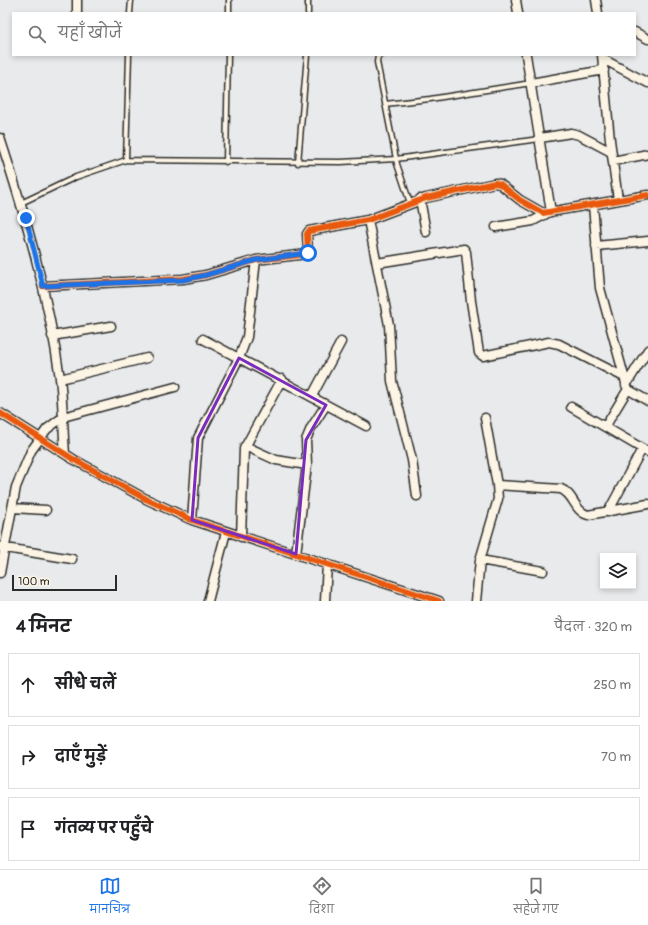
<!DOCTYPE html>
<html lang="hi">
<meta charset="utf-8">
<style>
body{margin:0;font-family:Pangolin,"Playpen Sans Deva",sans-serif;background:#f2f2f2;color:#202124}
.controls{position:absolute;right:12px;bottom:12px;display:grid;overflow:hidden;border-radius:0px;box-shadow:0 2px 6px #0003}
.controls button{width:36px;height:36px;display:grid;place-items:center;padding:0;border:0;border-bottom:1px solid #e0e0e0;background:#fff;color:#202124;font:20px sans-serif}
.scale{position:absolute;left:12px;bottom:10px;width:105px;box-sizing:border-box;padding-left:4px;border:2px solid #2b2b2b;border-top:0;font-size:11px;line-height:14px;white-space:nowrap;color:#2b2b2b;-webkit-text-stroke:3px #fcf5e5;paint-order:stroke}
.stop{position:absolute;width:12px;height:12px;margin:-9px;border:3px solid #1a73e8;border-radius:50%;background:#fff}
.stop.end{background:#1a73e8;border-color:#fff;box-shadow:0 1px 4px #0008}
.list{margin:0;padding:0;list-style:none}
h2{display:flex;justify-content:space-between;align-items:center;height:52px;margin:0;padding:0 16px;font-size:17px}
h2 small{font-size:13px;font-weight:400;color:#757577}
.list li{display:grid;grid-template-columns:26px 1fr auto;gap:12px;align-items:center;box-sizing:border-box;height:64px;margin:0 8px 8px;padding:0 8px;border:1px solid #e0e0e0;border-radius:0px}
.list b{display:block;font-size:15px;white-space:nowrap}
.list em{font-size:13px;font-style:normal;color:#757577}
.icon{flex:none;width:22px;height:22px;fill:none;stroke:currentColor;stroke-width:2;stroke-linecap:round;stroke-linejoin:round}
.map{position:relative;flex:none;width:648px;height:601px;overflow:hidden}
.search{position:absolute;background:#fff;box-shadow:0 2px 6px #0003;left:12px;right:12px;top:12px;height:44px;display:flex;align-items:center;gap:10px;box-sizing:border-box;padding:0 14px;border-radius:0px;color:#757577;font-size:15px}
.sheet{height:268px;background:#fff}
nav{display:flex;justify-content:space-around;align-items:center;box-sizing:border-box;height:56px;border-top:1px solid #e0e0e0;background:#fff;font-size:11px;color:#757577}
nav a{display:grid;justify-items:center;gap:2px}
nav .on{color:#1a73e8}
.map>svg:first-child{display:block}
.lines{fill:none;stroke-linecap:round;stroke-linejoin:round}
.service-casing{stroke:#2b2b2b;stroke-width:7}
.minor-casing{stroke:#2b2b2b;stroke-width:11}
.service{stroke:#fcf5e5;stroke-width:4}
.minor{stroke:#fcf5e5;stroke-width:8}
.cycleway-casing{stroke:#fcf5e5;stroke-width:8}
.cycleway{stroke:#e8590c;stroke-width:6}
.route{stroke:#1a73e8;stroke-width:5}
.marked{fill:none;stroke:#7b2cbf;stroke-width:3;stroke-linejoin:round}
</style>
<div class="map">
<svg width="648" height="601" viewBox="0 0 648 601">
<rect width="100%" height="100%" fill="#e8eaec"/>
<filter id="ink" filterUnits="userSpaceOnUse"><feTurbulence type="fractalNoise" baseFrequency=".025" numOctaves="2"/><feDisplacementMap in="SourceGraphic" scale="8" xChannelSelector="R" yChannelSelector="G"/><feConvolveMatrix kernelMatrix="1 2 1 2 8 2 1 2 1" color-interpolation-filters="sRGB"/></filter>
<g filter="url(#ink)">
<g class="lines">
<defs>
<path id="service" d="M130,13l1,-13
M229,13v-13
M308,13v-13
M381,55l-3,1 -1,6 20,102 13,39
M385,104l45,-5 101,-16
M126,160l3,-105
M226,162l2,-107
M298,163l9,-108
M21,203l55,-26 50,-17 215,2 55,-3 143,-20"/>
<path id="minor" d="M77,0v13
M516,0l2,13
M596,0l2,13
M635,32l13,7
M526,55l25,157
M602,55l8,85 8,60
M603,59l45,24
M531,83l73,-13
M0,138c26,79 48,157 60,240 3,25 3,51 5,76
M540,138l31,-5 8,2 32,17
M613,161l35,-7
M420,199l6,33
M593,205l7,83 27,99 2,3 19,11
M368,220l21,105 3,56 20,79 5,36
M496,227l37,-6 15,-8
M596,246l52,-5
M377,263l87,-14 2,3 5,49 8,52 4,3 66,-14 10,2 65,33
M43,286l140,-7 23,-4 50,-15 51,-6 1,-2 -1,-18 2,-3 59,-11 58,-22 69,-15 5,1 20,16 23,13 105,-18
M52,336l59,-10
M203,339l163,87
M60,379l87,-21
M626,385l22,-35
M312,396l29,-54
M571,407l77,45
M0,413l73,46 73,40 46,21 247,81
M605,427l23,-38
M245,446l31,14 31,5
M497,485l64,4c13,5 13,22 27,26l60,-11
M12,508l34,2
M608,512l34,-63
M192,520l6,-82 41,-80 8,-21 9,-77
M241,537l3,-88 38,-70
M0,547l72,12
M296,554l11,-89 -1,-25 5,-12 15,-23
M480,560l63,11
M0,573l16,-86 15,-36 16,-22 16,-12 112,-30
M208,601l18,-69
M325,601l2,-37
M476,601l4,-41 18,-61 -1,-14 -12,-67"/>
</defs>
<use href="#service" class="service-casing"/>
<use href="#minor" class="minor-casing"/>
<use href="#service" class="service"/>
<use href="#minor" class="minor"/>
<defs>
<path id="cycleway" d="M43,286l140,-7 23,-4 50,-15 51,-6 1,-2 -1,-18 2,-3 59,-11 58,-22 69,-15 5,1 20,16 23,13 105,-18
M0,413l73,46 73,40 46,21 247,81"/>
</defs>
<use href="#cycleway" class="cycleway-casing"/>
<use href="#cycleway" class="cycleway"/>
</g>
</g>
<g class="lines" filter="url(#ink)">
<path class="route" d="M26,218l17,68 140,-6 23,-5 50,-15 52,-7"/>
</g>
<path class="marked" d="M239,358l87,47 -20,35 -10,114 -104,-34 6,-82z"/>
</svg>
<div class="controls">
<button><svg class="icon" aria-label="layers" viewBox="0 0 24 24"><path d="M12 4l9 5-9 5-9-5zM3 14l9 5 9-5"/></svg></button>
</div>
<div class="scale">100 m</div>
<div class="stop" style="left:308px;top:253px"></div>
<div class="stop end" style="left:26px;top:218px"></div>
<div class="search"><svg class="icon" aria-label="search" viewBox="0 0 24 24"><circle cx="10" cy="10" r="6"/><path d="M15 15l6 6"/></svg>यहाँ खोजें</div>
</div>
<section class="sheet">
<h2>4 मिनट<small>पैदल · 320 m</small></h2>
<ul class="list">
<li><svg class="icon" aria-label="ahead" viewBox="0 0 24 24"><path d="M12 20V5M6 11l6-6 6 6"/></svg><div><b>सीधे चलें</b></div><em>250 m</em></li>
<li><svg class="icon" aria-label="right" viewBox="0 0 24 24"><path d="M7 20v-9h11M14 6l5 5-5 5"/></svg><div><b>दाएँ मुड़ें</b></div><em>70 m</em></li>
<li><svg class="icon" aria-label="arrive" viewBox="0 0 24 24"><path d="M6 21V4h12l-3 4 3 4H6"/></svg><div><b>गंतव्य पर पहुँचे</b></div></li>
</ul>
</section>
<nav>
<a class="on"><svg class="icon" aria-label="map" viewBox="0 0 24 24"><path d="M3 6l6-2 6 2 6-2v14l-6 2-6-2-6 2zM9 4v14M15 6v14"/></svg>मानचित्र</a>
<a><svg class="icon" aria-label="directions" viewBox="0 0 24 24"><path d="M12 3l9 9-9 9-9-9zM9 14v-3h6M13 9l2 2-2 2"/></svg>दिशा</a>
<a><svg class="icon" aria-label="saved" viewBox="0 0 24 24"><path d="M7 4h10v16l-5-4-5 4z"/></svg>सहेजे गए</a>
</nav>
